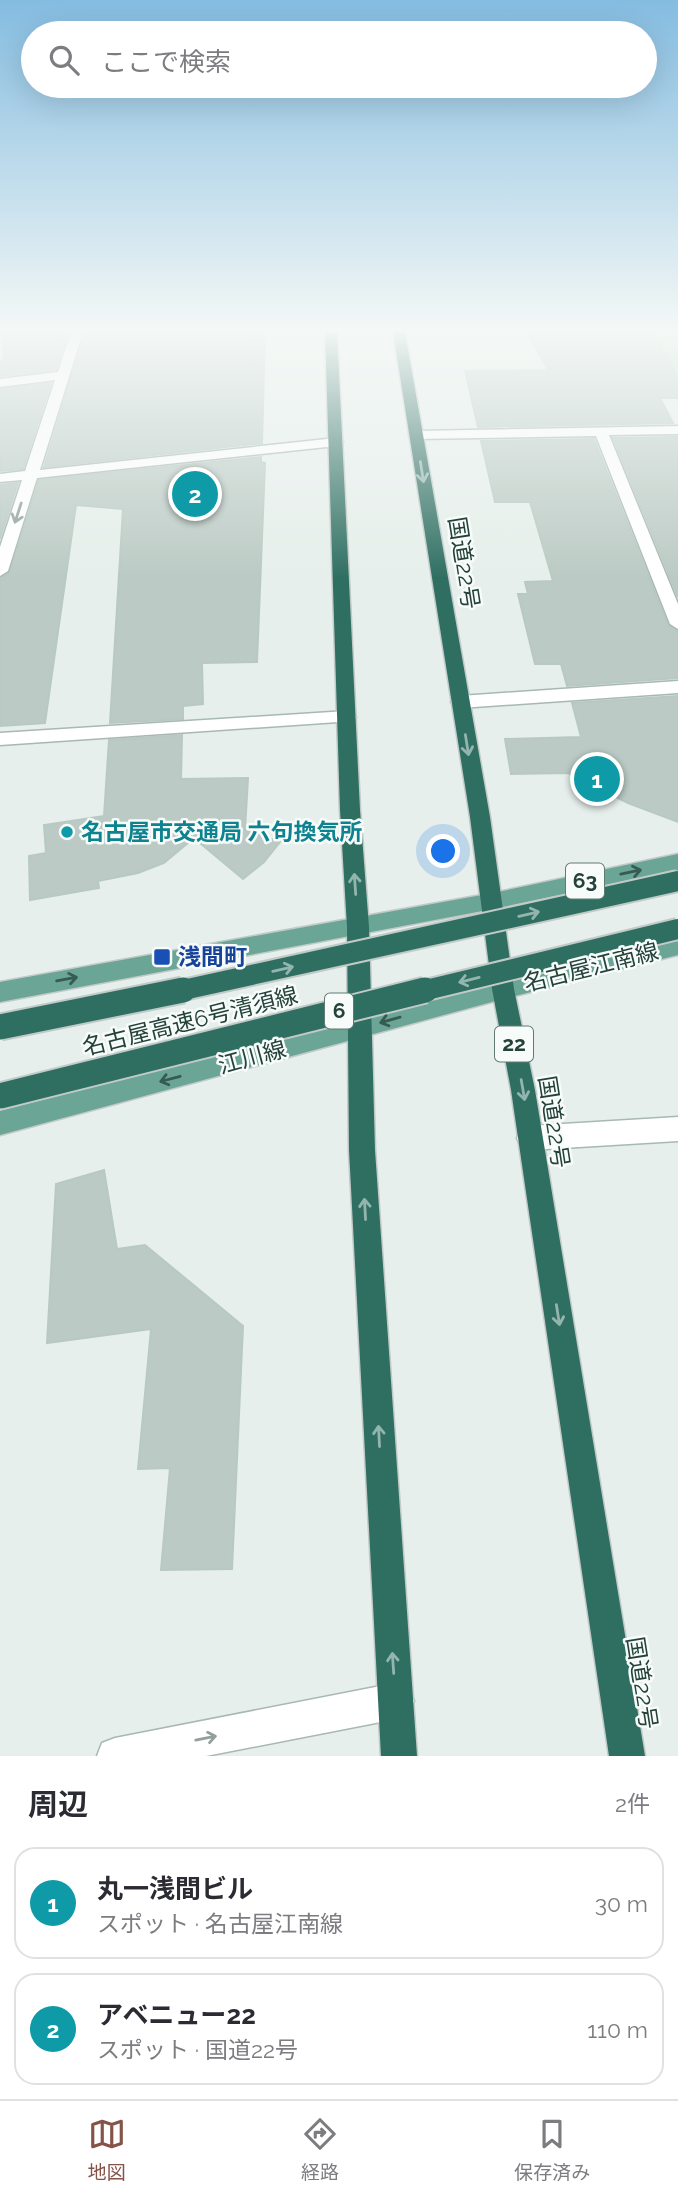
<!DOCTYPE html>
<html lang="ja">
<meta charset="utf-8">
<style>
body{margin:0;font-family:Raleway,"Noto Sans JP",sans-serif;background:#f7f7f7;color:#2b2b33}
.you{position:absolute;left:444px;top:852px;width:24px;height:24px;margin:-18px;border:5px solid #fff;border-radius:50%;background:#1a73e8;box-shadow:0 0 0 10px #1a73e833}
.badge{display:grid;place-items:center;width:46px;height:46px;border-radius:50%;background:#855347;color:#fff;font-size:23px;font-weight:700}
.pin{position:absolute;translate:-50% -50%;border:4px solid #fff;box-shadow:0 2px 7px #0006}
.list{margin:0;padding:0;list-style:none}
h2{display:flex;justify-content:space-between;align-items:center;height:91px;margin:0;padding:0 28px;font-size:30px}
h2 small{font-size:23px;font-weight:400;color:#7c7c81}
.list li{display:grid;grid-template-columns:46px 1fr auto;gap:21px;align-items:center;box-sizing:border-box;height:112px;margin:0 14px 14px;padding:0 14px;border:2px solid #e1e1e2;border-radius:21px}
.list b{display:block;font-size:26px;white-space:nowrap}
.list p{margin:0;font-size:23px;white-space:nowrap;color:#7c7c81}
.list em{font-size:23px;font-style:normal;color:#7c7c81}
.icon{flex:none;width:38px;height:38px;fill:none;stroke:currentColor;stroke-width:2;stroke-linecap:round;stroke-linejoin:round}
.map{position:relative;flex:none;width:678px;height:1756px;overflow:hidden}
.search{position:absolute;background:#fff;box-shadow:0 7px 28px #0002;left:21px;right:21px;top:21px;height:77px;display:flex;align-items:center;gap:18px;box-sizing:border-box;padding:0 24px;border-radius:38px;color:#7c7c81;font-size:26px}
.sheet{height:343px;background:#fff}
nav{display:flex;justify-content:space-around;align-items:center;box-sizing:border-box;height:98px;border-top:2px solid #e1e1e2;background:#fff;font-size:19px;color:#7c7c81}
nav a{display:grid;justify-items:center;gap:4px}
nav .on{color:#855347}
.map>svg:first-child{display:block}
.green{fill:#bfe0c8}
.building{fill:#bbcac4;stroke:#b8c9c2;stroke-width:2}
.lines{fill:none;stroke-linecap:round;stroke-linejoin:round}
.minor-casing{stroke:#a8b8b2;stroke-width:3}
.major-casing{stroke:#c2cac8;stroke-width:3}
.highway-casing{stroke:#c2cac8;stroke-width:3}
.minor{fill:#fff;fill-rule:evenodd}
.major{fill:#6aa596;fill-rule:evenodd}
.highway{fill:#2f6f62;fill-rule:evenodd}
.highway-bridge-far1-casing{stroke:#c2cac8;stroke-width:24;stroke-linecap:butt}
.highway-bridge-casing{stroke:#c2cac8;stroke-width:29;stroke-linecap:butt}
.highway-bridge-far1{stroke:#2f6f62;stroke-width:20}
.highway-bridge{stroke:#2f6f62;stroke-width:25}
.oneway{stroke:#93b5ae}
.oneway2{stroke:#92a09c}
.oneway3{stroke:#365b51}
.culture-dot{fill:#0f9aa8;stroke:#f7fbf9;stroke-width:2.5}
.transit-dot{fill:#1a4fb4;stroke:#f7fbf9;stroke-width:2.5}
.labels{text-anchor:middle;stroke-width:5;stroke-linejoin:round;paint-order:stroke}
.shield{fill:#f7fbf9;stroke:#637a73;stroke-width:2}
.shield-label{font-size:21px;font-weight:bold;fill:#24423a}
.street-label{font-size:23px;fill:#24423a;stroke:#f7fbf9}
.culture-label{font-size:23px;font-weight:bold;fill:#0d838f;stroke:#f7fbf9;text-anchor:start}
.transit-label{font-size:23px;font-weight:bold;fill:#164399;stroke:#f7fbf9;text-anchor:start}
</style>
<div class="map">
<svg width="678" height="1756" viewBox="0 0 678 1756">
<rect width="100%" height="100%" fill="#e6efeb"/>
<path class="green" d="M623,335l55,1v37h-41z"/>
<path class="building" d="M3,332h65l-12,38 -56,6v-15l4,-1z
M85,332h180l-3,111 -218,24z
M527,332h126l25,46v20h-18l13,25 -195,4 -13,-56 83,-1z
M51,383l-28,86 -23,2v-82z
M678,437v160l-65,-159z
M594,439l74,186 10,7v46l-111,8 -6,-22h-26l-17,-70h10l-3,-12 28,-1 -23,-79h-35l-14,-61z
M261,457v5l4,1 -8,199 -55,1 1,41 -20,2v13l-73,4 13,-214 -47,-4 -31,218 -45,3v-147l10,-7 29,-92z
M18,483l-18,56v-54z
M678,696v126l-50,-19 -60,-30 -57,1 -6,-35 76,-2 -9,-34z
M182,735l-1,44 67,-1 -3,52 35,12 -16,20 -21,17 -49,-41 -30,25 -26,10 -40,8 1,7 -69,12 -1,-44 17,-3 -2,-28 60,-9 5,-76z
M104,1170l13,79 28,-4 98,81 -11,243 -71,1 9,-102 -32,1 13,-140 -104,14 9,-159z"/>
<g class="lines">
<defs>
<path id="minor" d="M71,332h12l-43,138 296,-32 7,4 -7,4 -299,32 -29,93 -8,5v-29l22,-67 -22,2v-8l25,-3 30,-91 -55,7v-8l58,-7z
M678,426v8l-69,1 69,169v25l-8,-5 -74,-188 -180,3 -7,-4 7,-4z
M678,681v12l-218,15 -9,-6 9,-6z
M347,711l6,2 3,4 -3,4 -353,24v-12z
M678,1117v24l-148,9 -9,-4 -4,-8 4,-8 9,-4z
M396,1683l12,6 6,12 -6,12 -12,6 -190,37h-109l5,-13 13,-5z"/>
<path id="major" d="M678,854v16l-185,39 -493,93v-20l493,-89z
M678,937v18l-175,44 -503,136v-24l503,-132z"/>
<path id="highway" d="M325,332h12l23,478 9,117 6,223 42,606h-36l-32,-606 -2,-223 -7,-117z
M393,332h12l85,485 24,172 21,101 110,666h-36l-98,-666 -19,-101 -22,-172z"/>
</defs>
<use href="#minor" class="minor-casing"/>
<use href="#major" class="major-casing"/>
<use href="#highway" class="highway-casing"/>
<use href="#minor" class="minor"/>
<use href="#major" class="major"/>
<use href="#highway" class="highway"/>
<defs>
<path id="highway-bridge-far1" d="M174,992l504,-111
M418,992l260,-63"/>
<path id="highway-bridge" d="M0,1027l183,-37
M0,1096l425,-106"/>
</defs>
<use href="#highway-bridge-far1" class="highway-bridge-far1-casing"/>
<use href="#highway-bridge" class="highway-bridge-casing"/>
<use href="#highway-bridge-far1" class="highway-bridge-far1"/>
<use href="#highway-bridge" class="highway-bridge"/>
</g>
<defs><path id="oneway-shaft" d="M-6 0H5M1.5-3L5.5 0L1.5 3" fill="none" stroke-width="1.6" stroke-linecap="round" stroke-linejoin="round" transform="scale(1.75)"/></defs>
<g class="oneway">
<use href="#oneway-shaft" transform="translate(422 472) rotate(81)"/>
<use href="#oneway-shaft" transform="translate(467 745) rotate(81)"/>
<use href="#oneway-shaft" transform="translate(355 884) rotate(-94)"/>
<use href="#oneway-shaft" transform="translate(529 914) rotate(-13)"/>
<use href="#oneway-shaft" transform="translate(283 969) rotate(-13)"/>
<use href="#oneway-shaft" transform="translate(469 980) rotate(166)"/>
<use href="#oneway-shaft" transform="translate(523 1090) rotate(80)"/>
<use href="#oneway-shaft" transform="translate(365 1209) rotate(-93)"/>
<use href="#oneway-shaft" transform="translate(558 1315) rotate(81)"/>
<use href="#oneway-shaft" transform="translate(379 1436) rotate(-93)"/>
<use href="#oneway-shaft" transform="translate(393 1663) rotate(-94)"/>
</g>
<g class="oneway2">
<use href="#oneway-shaft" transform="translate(18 513) rotate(108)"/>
<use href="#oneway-shaft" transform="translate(206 1738) rotate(-11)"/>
</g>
<g class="oneway3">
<use href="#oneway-shaft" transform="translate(631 872) rotate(-12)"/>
<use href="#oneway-shaft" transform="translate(67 979) rotate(-10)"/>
<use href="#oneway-shaft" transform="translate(390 1020) rotate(164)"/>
<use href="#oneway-shaft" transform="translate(170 1079) rotate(165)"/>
</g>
<linearGradient id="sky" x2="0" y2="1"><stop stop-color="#84bce0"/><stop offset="0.57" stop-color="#f4f8f6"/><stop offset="1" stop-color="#f4f8f6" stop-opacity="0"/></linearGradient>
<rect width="678" height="578" fill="url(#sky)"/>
<circle class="culture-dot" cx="67" cy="832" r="7"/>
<rect class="transit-dot" x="153" y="948" width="18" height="18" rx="3.5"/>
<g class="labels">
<g class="shield">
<rect x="566" y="863.5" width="38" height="35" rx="5"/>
<rect x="325" y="993.5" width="28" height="35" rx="5"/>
<rect x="495" y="1026.5" width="38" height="35" rx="5"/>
</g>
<g class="shield-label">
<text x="585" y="888">63</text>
<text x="339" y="1018">6</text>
<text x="514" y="1051">22</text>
</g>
<g class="street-label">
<text transform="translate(464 563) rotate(81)" y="8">国道22号</text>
<text transform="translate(591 967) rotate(-14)" y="8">名古屋江南線</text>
<text transform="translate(190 1021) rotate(-14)" y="8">名古屋高速6号清須線</text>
<text transform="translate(252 1057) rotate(-15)" y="8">江川線</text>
<text transform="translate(554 1122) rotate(81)" y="8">国道22号</text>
<text transform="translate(642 1683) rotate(81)" y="8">国道22号</text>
</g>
<g class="culture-label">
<text x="81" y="840">名古屋市交通局 六句換気所</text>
</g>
<g class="transit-label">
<text x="178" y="965">浅間町</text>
</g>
</g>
</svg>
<div class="you"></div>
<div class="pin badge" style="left:597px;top:779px;background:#0f9aa8">1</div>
<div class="pin badge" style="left:195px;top:494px;background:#0f9aa8">2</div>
<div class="search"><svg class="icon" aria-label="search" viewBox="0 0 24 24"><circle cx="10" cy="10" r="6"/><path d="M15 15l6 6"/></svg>ここで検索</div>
</div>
<section class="sheet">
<h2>周辺<small>2件</small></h2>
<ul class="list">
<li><span class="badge" style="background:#0f9aa8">1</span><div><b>丸一浅間ビル</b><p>スポット · 名古屋江南線</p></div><em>30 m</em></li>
<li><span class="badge" style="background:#0f9aa8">2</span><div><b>アベニュー22</b><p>スポット · 国道22号</p></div><em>110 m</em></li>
</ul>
</section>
<nav>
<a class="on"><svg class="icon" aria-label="map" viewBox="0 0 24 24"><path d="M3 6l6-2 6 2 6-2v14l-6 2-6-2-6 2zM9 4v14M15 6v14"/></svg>地図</a>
<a><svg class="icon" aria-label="directions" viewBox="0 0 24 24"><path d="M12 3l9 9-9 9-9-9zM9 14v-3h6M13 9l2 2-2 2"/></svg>経路</a>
<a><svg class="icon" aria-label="saved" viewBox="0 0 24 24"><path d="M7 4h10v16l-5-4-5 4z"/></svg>保存済み</a>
</nav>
